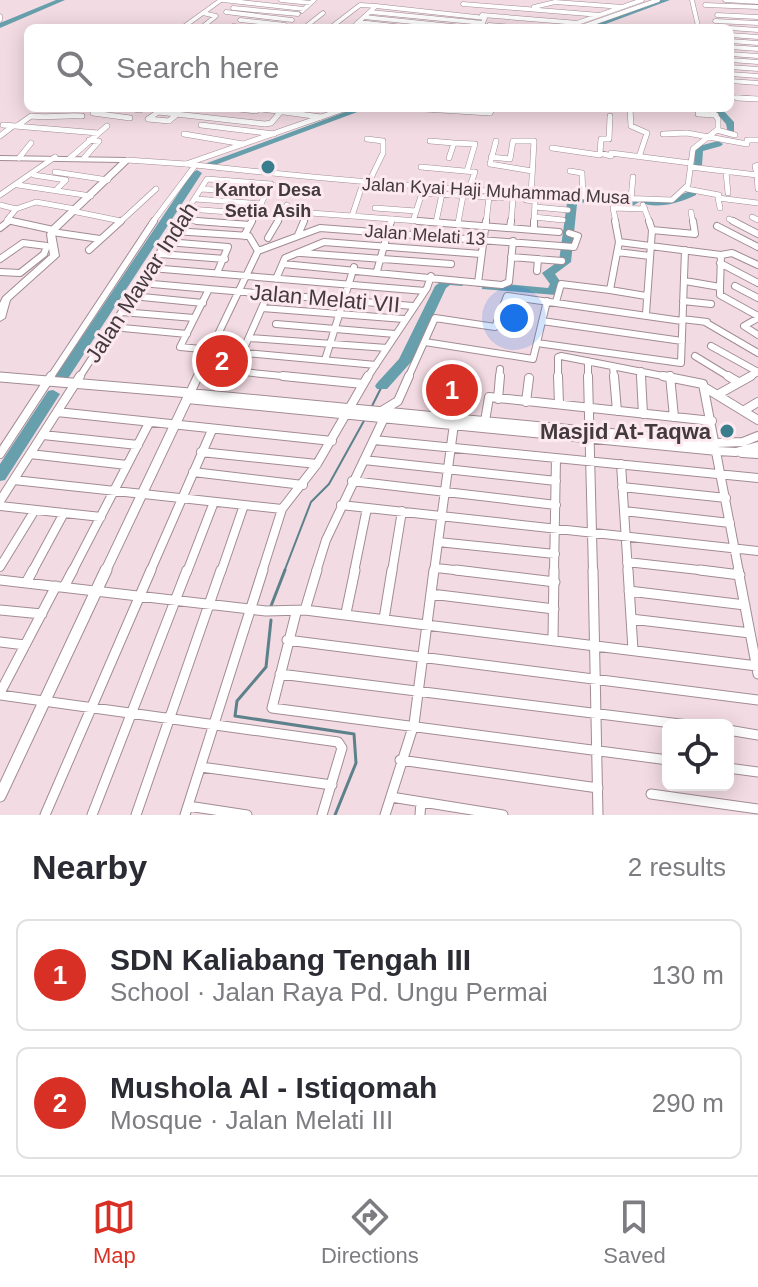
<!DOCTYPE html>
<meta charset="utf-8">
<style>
body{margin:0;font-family:Arial,sans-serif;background:#f2f2f3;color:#2b2b33}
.controls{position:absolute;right:24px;bottom:24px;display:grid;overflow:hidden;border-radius:12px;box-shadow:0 4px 20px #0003}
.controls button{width:72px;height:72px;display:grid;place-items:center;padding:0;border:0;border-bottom:2px solid #e1e1e2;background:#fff;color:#2b2b33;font:40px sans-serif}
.you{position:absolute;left:514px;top:318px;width:28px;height:28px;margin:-20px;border:6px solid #fff;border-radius:50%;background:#1a73e8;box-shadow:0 0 0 12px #1a73e833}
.badge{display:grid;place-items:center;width:52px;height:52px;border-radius:50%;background:#d93025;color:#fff;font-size:26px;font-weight:700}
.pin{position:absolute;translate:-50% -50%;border:4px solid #fff;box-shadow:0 2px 8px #0006}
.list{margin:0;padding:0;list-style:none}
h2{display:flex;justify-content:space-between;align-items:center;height:104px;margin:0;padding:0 32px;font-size:34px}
h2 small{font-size:26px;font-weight:400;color:#7c7c81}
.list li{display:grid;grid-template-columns:52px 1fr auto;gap:24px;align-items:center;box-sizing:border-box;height:112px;margin:0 16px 16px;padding:0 16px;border:2px solid #e1e1e2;border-radius:12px}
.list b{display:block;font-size:30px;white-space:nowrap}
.list p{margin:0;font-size:26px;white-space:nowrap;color:#7c7c81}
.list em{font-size:26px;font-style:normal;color:#7c7c81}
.icon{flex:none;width:44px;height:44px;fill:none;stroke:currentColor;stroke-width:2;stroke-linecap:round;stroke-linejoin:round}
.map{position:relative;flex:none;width:758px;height:815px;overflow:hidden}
.search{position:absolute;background:#fff;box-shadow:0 4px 20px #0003;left:24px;right:24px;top:24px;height:88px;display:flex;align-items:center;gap:20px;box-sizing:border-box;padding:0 28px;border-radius:12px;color:#7c7c81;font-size:30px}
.sheet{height:360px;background:#fff}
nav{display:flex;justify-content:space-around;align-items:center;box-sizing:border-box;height:112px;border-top:2px solid #e1e1e2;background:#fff;font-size:22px;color:#7c7c81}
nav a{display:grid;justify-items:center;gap:4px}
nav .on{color:#d93025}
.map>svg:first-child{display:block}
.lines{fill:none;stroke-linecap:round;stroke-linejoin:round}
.stream-far1{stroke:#5c818b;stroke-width:2}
.stream{stroke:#5c818b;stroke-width:3}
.river{fill:#679fac;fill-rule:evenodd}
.minor-far4-casing{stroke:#a28c93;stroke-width:5}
.minor-far3-casing{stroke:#a28c93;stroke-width:6}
.minor-far2-casing{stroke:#a28c93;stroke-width:8}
.minor-far1-casing{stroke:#a28c93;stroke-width:10}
.minor-casing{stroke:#a28c93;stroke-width:11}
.tertiary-far4-casing{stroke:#a28c93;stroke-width:5}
.tertiary-far3-casing{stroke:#a28c93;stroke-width:6}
.tertiary-far2-casing{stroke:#a28c93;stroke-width:9}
.tertiary-far1-casing{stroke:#a28c93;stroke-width:11}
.tertiary-casing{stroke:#a28c93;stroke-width:13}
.primary-casing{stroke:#a28c93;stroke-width:2}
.minor-far4{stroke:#fff;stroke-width:4}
.minor-far3{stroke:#fff;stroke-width:5}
.minor-far2{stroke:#fff;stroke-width:6}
.minor-far1{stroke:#fff;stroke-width:8}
.minor{stroke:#fff;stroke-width:9}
.tertiary-far4{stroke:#fff;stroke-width:4}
.tertiary-far3{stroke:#fff;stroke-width:5}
.tertiary-far2{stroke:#fff;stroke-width:7}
.tertiary-far1{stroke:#fff;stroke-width:9}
.tertiary{stroke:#fff;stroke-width:11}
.primary{fill:#fff;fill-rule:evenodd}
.wall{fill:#b39ea5}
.shaded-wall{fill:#928186}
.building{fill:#d0b8c0;stroke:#928186;stroke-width:2}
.poi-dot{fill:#3a7e8d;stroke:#fde9f0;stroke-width:3}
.labels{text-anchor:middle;stroke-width:6;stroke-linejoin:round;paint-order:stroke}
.far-poi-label{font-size:18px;font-weight:bold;fill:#433a3d;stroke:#fde9f0}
.far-street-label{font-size:18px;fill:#433a3d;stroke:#fde9f0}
.street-label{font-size:22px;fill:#433a3d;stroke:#fde9f0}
.poi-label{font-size:22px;font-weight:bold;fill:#433a3d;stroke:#fde9f0;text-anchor:end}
</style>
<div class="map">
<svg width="758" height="815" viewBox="0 0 758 815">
<rect width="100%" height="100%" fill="#f3dbe3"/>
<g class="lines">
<path class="stream-far1" d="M372,406l10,-20
M284,572l27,-70 18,-18 36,-65"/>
<path class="stream" d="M271,606l14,-36
M271,620l-5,47 -29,34 -2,15 119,18 2,29 -21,52"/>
<path class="river" d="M56,0h9l-65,28v-5z
M660,0h10l-75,28h-11z
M356,108h12l-161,60 -8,-2z
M712,108h9l13,14v11h-6l-2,-9z
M718,141l5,3 -2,2 -18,5 -1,14 -8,2 1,-20z
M197,170l5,3 -135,207 -2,3h-10l-2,-3 139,-207z
M692,190l4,1v4c-16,8 -41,15 -56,7l5,-3 31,-2z
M579,196l14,1 5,3c-5,6 -14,0 -21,4l-6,58 -16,12 7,10 -6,11 -74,-6v-6l4,-1 62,6 2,-4 -8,-11 17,-12 8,-58z
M624,199h10l5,3 -5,3 -14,-1v-4z
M447,277l15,1 6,4 -6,4 -12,-1 -4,3 -34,73 -25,28h-10l-2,-3 2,-3 22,-24 36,-73z
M53,390l7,4 -55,86 -5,1v-17l48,-73z"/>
<defs>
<path id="minor-far4" d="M223,0l81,9
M281,0l30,3
M692,0l6,26
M725,0l33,2
M463,4l137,11
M705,5l53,2
M534,7l21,-5 68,5
M233,8l65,6
M302,11l12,-11
M226,12l66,8
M370,12l113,11
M482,15l96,8
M717,15l41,2
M0,16v4
M364,17l107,11
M240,20l45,5
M715,21l43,2
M358,22l54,6
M489,25l38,3
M233,26l19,2
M182,28l39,-28
M201,28l15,-12 -13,-3
M304,28l19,-15
M330,28l30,-23 16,1
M352,28l24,-22 109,12 -4,10
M563,28l79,-28
M692,28h34
M730,28l28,2
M730,35l28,2
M730,41l28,2
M730,47l28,2
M730,54l28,2
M730,60l28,2
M730,67l28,2
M730,74l28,2
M730,81l28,2
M730,97l28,2"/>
<path id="minor-far3" d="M737,98l21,1
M97,108l-4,5 37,5
M128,108l12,2
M164,108l-16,11 21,2 7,-6
M231,108l25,3
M254,108l67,9
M408,108l82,5 3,-5
M630,108l1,18 16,7 -8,24
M158,112l107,12 6,-1 13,-15
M698,114l18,1
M610,116l-1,23h-8l-1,14 11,3
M3,125l95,8
M201,125l73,9
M17,126l14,-10c19,2 33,-1 51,0
M717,130l18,5
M184,134l59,10
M663,134l24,-1 60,11v-4h11
M0,136l13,-10
M367,139l16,2v12l-15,31
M430,141l24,2
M496,141l-6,23 42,7
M552,148l48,7
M611,153l79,10
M491,157l19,2 3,-18h21l-3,55
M19,158l12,-15
M70,158l37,-32
M84,158l15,-17 -10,-1
M449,158l5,-15 21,1 -8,27
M186,164c162,18 323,31 486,36l16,-15 5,-36 25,-20v-10l-8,-11
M421,167l54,5 -7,19
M690,167l67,8 1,14
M570,171l12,2 1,24
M55,172l53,8
M726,172l2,21
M34,175l32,5 -10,10
M757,175l-2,-9 3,-1
M18,185l73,11
M202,189l65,5
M361,189l-9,27 92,7
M687,189l32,6 -1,3
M0,195l55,-38
M196,199l66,5
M631,199l2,-22
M526,200l9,1 -1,22
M0,205l16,4 20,-7 39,7
M643,205l7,18
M535,207l33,3
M375,208l41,3
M720,208l-2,-10 40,5
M16,209l-9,11 14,3
M189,209l67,5
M72,211l49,10
M283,211l69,5
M691,212l2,11
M534,217l29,3
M752,217l6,3
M729,219l8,4
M182,220l42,3
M413,221l9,-28 80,5
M436,222l6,-28
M6,223l4,-3
M119,223l37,-34
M152,223l42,-56
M179,223l28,-44 64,5 -20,39
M277,223l10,-18
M391,223l1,-4
M458,223l5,-27
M486,223l3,-26
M511,223l2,-24
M616,223l-3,-15 32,1"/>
<path id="minor-far2" d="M12,221l41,9
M197,221l53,4
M418,221l141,11
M733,221l25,13
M717,226l41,21
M0,228l9,-7
M510,228l1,-7
M534,230v-9
M652,230l43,4 -2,-13
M174,231l75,5 9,15
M52,232l48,7
M298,235l6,-14
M244,236l8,-15
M268,238l10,-17
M167,242l61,5 -11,26
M619,242l102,13 11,-2 26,12
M89,250l32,-29
M258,251l62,-23 254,19 4,-11 -9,-3
M617,252l33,4
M301,253l150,11
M160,254l65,5
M511,257l51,4
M0,259l23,-16 24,3 -3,8 -24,19 -20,-1
M720,263l38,20
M283,264l219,21 7,-3 4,-41
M151,268l274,23
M377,271l14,-50
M537,271l1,-12
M276,279l9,-21 39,-16 157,12
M685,281l35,6 1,-32
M141,283l68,6
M478,283l8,-62
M735,286l23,12
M720,287v8l38,21
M610,290l36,6
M132,296l71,7
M683,301l28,3
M556,302l5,-18 49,6 9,-48 -4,-21
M262,308l142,11
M122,312l72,6
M646,314l6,-84 -3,-9
M758,318l-14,8 14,9
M682,319l25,3
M542,321l140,20
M705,322l53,31
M276,324l119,10
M112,327l75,7
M249,338l138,10
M425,342l108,17 14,-58
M537,343l144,20 4,-113
M711,346l47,26
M695,356l36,22
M325,360l29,-93
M588,361v17
M376,365l-196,-18 29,-58 204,17
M613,366l1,12
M202,368l101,10
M234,371l34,-77
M641,371v7
M670,375v3
M50,378l104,-157
M79,378l101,-157
M197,378l61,-127
M367,378l60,-90 4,-12
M408,378l27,-60 60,9 12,-31 175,25
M499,378l1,-9
M558,378v-21l3,-1 112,22
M747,378l11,-6"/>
<path id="minor-far1" d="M198,376l-8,17 526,50 27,-1 15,-6
M283,376l80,8
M558,376l1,28
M588,376l5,196
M614,376l3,35
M641,376l2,38
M663,376l40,8 36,188
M670,376l4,41
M728,376l10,6
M704,387l54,33
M717,395l34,-19
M187,399l530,52 19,1 22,-6
M498,399l2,-23
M526,402l3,-24
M743,411l15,-9
M57,412l275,29
M380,412l18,-11 11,-25
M485,421l4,-24 223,24
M43,435l95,10
M374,440l384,38
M201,452l116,12
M742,453l16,1
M0,454l51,-78
M30,454l97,11
M364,460l192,21
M621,464l7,108
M193,472l110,13
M14,480l268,29
M352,481l204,24
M622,487l104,11
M0,501l80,-125
M341,505l417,46
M0,506l101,11
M624,511l106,12
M438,542l117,12
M627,562l90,10
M0,567l35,-57
M436,568l37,4
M32,572l32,-59
M72,572l77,-149
M150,572l62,-142
M187,572l27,-70
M221,572l23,-67
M262,572l20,-63 35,-45 51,-88
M316,572l10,-32 59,-124
M354,572l13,-64
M392,572l10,-61
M434,572l20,-148
M554,572l2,-114"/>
<path id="minor" d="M456,570l99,12
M593,570l5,245
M628,570l5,80
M700,570l40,5
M738,570l20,104
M0,580l266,31 39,-1 12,-40
M26,583l7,-13
M64,587l9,-17
M629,591l116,14
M431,594l123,15
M0,610l42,4
M305,610l452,56
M296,613l-24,95 396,52
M346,613l9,-43
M384,619l8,-49
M631,619l119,14
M553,639l1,-69
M287,640l471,60
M0,642l25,3
M280,674l408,51
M0,693l56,-107
M0,695l338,47 4,6 -20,67
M728,730l30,5
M400,760l198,28
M201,767l131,18
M728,768l30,4
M651,794l107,15
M391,797l112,18
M188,806l59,9
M45,815l106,-245
M92,815l95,-245
M136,815l85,-245
M185,815l78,-245
M385,815l29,-91 20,-154
M420,815l1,-13"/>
<path id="tertiary-far4" d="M579,28l79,-28"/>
<path id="tertiary-far3" d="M127,160l59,4 161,-56"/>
<path id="tertiary-far2" d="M0,377l12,1"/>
<path id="tertiary-far1" d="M0,377l190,16 -85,179"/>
<path id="tertiary" d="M0,796l106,-226"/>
<path id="primary" d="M0,156l127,2 4,2 -74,71 -2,3 4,22 -49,44 -5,18 -5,3v-18l3,-6 47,-42 -3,-21 3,-6 70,-66 -120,-2z"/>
</defs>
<use href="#minor-far4" class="minor-far4-casing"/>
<use href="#minor-far3" class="minor-far3-casing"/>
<use href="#minor-far2" class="minor-far2-casing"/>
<use href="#minor-far1" class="minor-far1-casing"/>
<use href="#minor" class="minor-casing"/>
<use href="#tertiary-far4" class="tertiary-far4-casing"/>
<use href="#tertiary-far3" class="tertiary-far3-casing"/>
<use href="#tertiary-far2" class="tertiary-far2-casing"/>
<use href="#tertiary-far1" class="tertiary-far1-casing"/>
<use href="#tertiary" class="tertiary-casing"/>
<use href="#primary" class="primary-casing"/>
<use href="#minor-far4" class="minor-far4"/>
<use href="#minor-far3" class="minor-far3"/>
<use href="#minor-far2" class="minor-far2"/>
<use href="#minor-far1" class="minor-far1"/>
<use href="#minor" class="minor"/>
<use href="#tertiary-far4" class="tertiary-far4"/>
<use href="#tertiary-far3" class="tertiary-far3"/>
<use href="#tertiary-far2" class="tertiary-far2"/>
<use href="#tertiary-far1" class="tertiary-far1"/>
<use href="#tertiary" class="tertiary"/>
<use href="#primary" class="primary"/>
</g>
<path class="wall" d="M230,344l2,14 -3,7 -17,-2 -2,-14z"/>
<path class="shaded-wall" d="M230,344l2,14 -3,7 -2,-14z"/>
<path class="building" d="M214,342l16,2 -3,7 -17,-2z"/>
<g class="poi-dot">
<circle cx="268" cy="167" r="8"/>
<circle cx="727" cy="431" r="8"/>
</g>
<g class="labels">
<g class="far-poi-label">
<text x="268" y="196">Kantor Desa<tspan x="268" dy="21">Setia Asih</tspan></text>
</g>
<g class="far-street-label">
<text transform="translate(496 191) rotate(3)" y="6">Jalan Kyai Haji Muhammad Musa</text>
<text transform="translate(425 235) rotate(4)" y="6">Jalan Melati 13</text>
</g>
<g class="street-label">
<text transform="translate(141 282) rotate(-57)" y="8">Jalan Mawar Indah</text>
<text transform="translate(325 298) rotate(5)" y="8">Jalan Melati VII</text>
</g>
<g class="poi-label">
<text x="711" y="439">Masjid At-Taqwa</text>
</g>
</g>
</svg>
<div class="controls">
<button><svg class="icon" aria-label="locate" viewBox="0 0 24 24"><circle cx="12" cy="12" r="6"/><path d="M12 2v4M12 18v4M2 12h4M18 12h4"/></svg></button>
</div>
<div class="you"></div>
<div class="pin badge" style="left:452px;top:390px">1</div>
<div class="pin badge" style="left:222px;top:361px">2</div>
<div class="search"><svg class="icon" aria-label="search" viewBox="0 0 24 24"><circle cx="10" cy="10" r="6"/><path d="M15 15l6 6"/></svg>Search here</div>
</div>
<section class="sheet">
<h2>Nearby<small>2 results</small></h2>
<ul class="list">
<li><span class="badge">1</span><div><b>SDN Kaliabang Tengah III</b><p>School · Jalan Raya Pd. Ungu Permai</p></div><em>130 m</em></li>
<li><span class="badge">2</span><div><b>Mushola Al - Istiqomah</b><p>Mosque · Jalan Melati III</p></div><em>290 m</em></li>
</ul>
</section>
<nav>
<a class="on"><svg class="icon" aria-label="map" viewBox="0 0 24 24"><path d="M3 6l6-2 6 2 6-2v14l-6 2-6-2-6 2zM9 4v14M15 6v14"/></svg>Map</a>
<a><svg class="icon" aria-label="directions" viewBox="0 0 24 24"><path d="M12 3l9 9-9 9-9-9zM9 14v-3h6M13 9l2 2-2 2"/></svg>Directions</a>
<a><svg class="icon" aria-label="saved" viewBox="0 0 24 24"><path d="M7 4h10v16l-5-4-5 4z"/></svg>Saved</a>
</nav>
